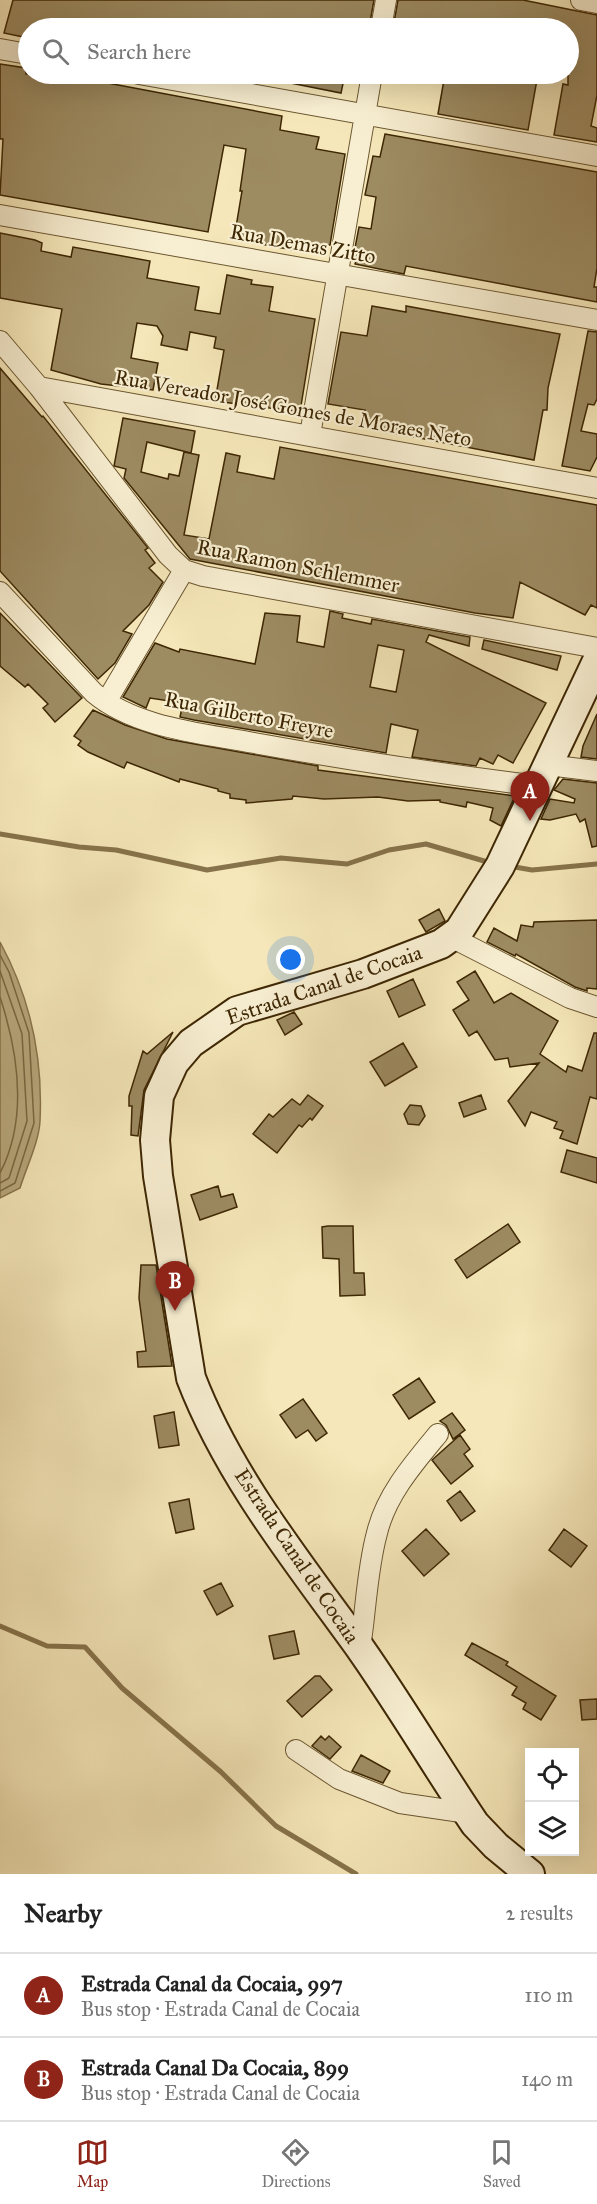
<!DOCTYPE html>
<meta charset="utf-8">
<style>
body{margin:0;font-family:"IM FELL Great Primer",serif;background:#f6f6f6;color:#222}
.controls{position:absolute;right:18px;bottom:18px;display:grid;overflow:hidden;border-radius:0px;box-shadow:0 6px 24px #0002}
.controls button{width:54px;height:54px;display:grid;place-items:center;padding:0;border:0;border-bottom:2px solid #e0e0e0;background:#fff;color:#222;font:30px sans-serif}
.you{position:absolute;left:291px;top:960px;width:21px;height:21px;margin:-15px;border:4px solid #fff;border-radius:50%;background:#1a73e8;box-shadow:0 0 0 9px #1a73e833}
.badge{display:grid;place-items:center;width:39px;height:39px;border-radius:50%;background:#8f2418;color:#fff;font-size:20px;font-weight:700}
.pin{position:absolute;translate:-50% -50px;filter:drop-shadow(0 2px 3px #0008)}
.pin::after{content:'';position:absolute;top:32px;width:21px;height:18px;background:inherit;clip-path:polygon(0 0,100% 0,50% 100%)}
.list{margin:0;padding:0;list-style:none}
h2{display:flex;justify-content:space-between;align-items:center;height:78px;margin:0;padding:0 24px;font-size:26px}
h2 small{font-size:20px;font-weight:400;color:#767676}
.list li{display:grid;grid-template-columns:39px 1fr auto;gap:18px;align-items:center;box-sizing:border-box;height:84px;padding:0 24px;border-top:2px solid #e0e0e0}
.list b{display:block;font-size:22px;white-space:nowrap}
.list p{margin:0;font-size:20px;white-space:nowrap;color:#767676}
.list em{font-size:20px;font-style:normal;color:#767676}
.icon{flex:none;width:33px;height:33px;fill:none;stroke:currentColor;stroke-width:2;stroke-linecap:round;stroke-linejoin:round}
.map{position:relative;flex:none;width:597px;height:1874px;overflow:hidden}
.search{position:absolute;background:#fff;box-shadow:0 6px 24px #0002;left:18px;right:18px;top:18px;height:66px;display:flex;align-items:center;gap:15px;box-sizing:border-box;padding:0 21px;border-radius:33px;color:#767676;font-size:22px}
.sheet{height:246px;background:#fff}
nav{display:flex;justify-content:space-around;align-items:center;box-sizing:border-box;height:84px;border-top:2px solid #e0e0e0;background:#fff;font-size:16px;color:#767676}
nav a{display:grid;justify-items:center;gap:3px}
nav .on{color:#8f2418}
.map>svg:first-child{display:block}
.water{fill:#b7a67b;stroke:#87734b;stroke-width:1.5}
.lines{fill:none;stroke-linecap:round;stroke-linejoin:round}
.shore{stroke:#7a6640;stroke-width:1.5}
.stream{stroke:#87734b;stroke-width:5}
.building{fill:#9d8b62;stroke:#3e2704;stroke-width:1.5;fill-rule:evenodd}
.minor-casing{stroke:#6c5731;stroke-width:22}
.secondary-casing{stroke:#3e2704;stroke-width:32}
.minor{stroke:#f8efd2;stroke-width:20}
.secondary{stroke:#f8efd2;stroke-width:28}
.labels{text-anchor:middle;stroke-width:4.5;stroke-linejoin:round;paint-order:stroke}
.street-label{font-size:21px;fill:#3e2704;stroke:#f8efd2}
</style>
<div class="map">
<svg width="597" height="1874" viewBox="0 0 597 1874">
<rect width="100%" height="100%" fill="#f5e7b9"/>
<filter id="stains"><feTurbulence type="fractalNoise" baseFrequency=".00333" numOctaves="4"/><feColorMatrix values="0 0 0 0 .2 0 0 0 0 .09 0 0 0 0 .02 0 0 0 .5 -.17"/></filter>
<radialGradient id="worn" r=".72"><stop offset=".6" stop-color="#630" stop-opacity="0"/><stop offset="1" stop-color="#630" stop-opacity=".3"/></radialGradient>
<path class="water" d="M0,942c30,55 43,117 40,179 -1,21 -14,47 -20,67l-20,10z"/>
<g class="lines">
<path class="shore" d="M0,955l9,17 20,61 5,90 -19,60 -15,8
M0,971l22,63 5,87 -18,57 -9,5
M0,997c18,55 28,122 0,176"/>
<path class="stream" d="M0,834l79,13 37,3 91,20 74,-12 66,6 42,-14 37,-6 65,19
M509,866l23,4 65,-6
M0,1626l47,20 38,1 37,41 99,84 55,54 80,48"/>
</g>
<path class="building" d="M13,0h361l-5,28h-341v10l-24,-5z
M398,0h125l74,15v80l-6,31 6,2v14l-43,-7 9,-51 5,1v-57h-175z
M0,64l26,4v6h34l222,42 -2,14 39,7 -3,12 29,5 -15,91h-4l-1,5h-15l-1,3 -75,-14 8,-48h-2l6,-42 -22,-4 -16,87 -208,-37 3,-56h-3z
M276,74h69l-4,19 -66,-13z
M445,74h93l-10,56 -90,-16z
M385,134l212,38v96l-3,19h3v15l-191,-36 -2,8 -49,-10 1,-4 -3,-2 6,-31 12,2 5,-32 -11,-2 8,-39 7,1z
M0,233l35,7 7,3 -1,8 30,6 2,-10 77,14 -3,17 52,9 -4,23 25,4 7,-39 25,5 -1,4 22,3 -4,24 46,8 -15,93 -85,-11 9,-51 -10,-2 2,-11 -26,-5 -3,18 -26,-5 2,-9 -6,-10 -20,-3 -6,35 27,5 -5,27 -52,-6 -50,-14 11,-61 -62,-11z
M372,306l34,6v-6l154,28 -12,54 -1,22h-4l-9,50 -172,-33 3,-17 -37,-6 13,-72 26,4z
M588,331l9,1v67l-3,6 -6,-1 -7,27 16,3v23l-7,14 -28,-5z
M0,368l42,49 1,-1 105,132 -3,2 10,13 -6,5 14,14 -14,23 -26,26 9,3 -17,29 -17,16 -98,-108z
M123,418l72,13 -4,22 -44,-11 -6,30 27,7 1,-5 10,2 5,-24 15,3 -15,80 25,4 17,-86 14,3 -3,16 37,7 6,-32 317,58v103l-6,-3 -6,10 -65,-33 -7,36 -38,-5 -285,-54 -66,-81 2,-9 -12,-3z
M330,611l13,3 -1,4 29,6 1,-5 98,18 -1,9 -40,-11 -3,7 120,61 -33,60 -15,-8 -5,9 -13,-6 -4,8 -64,-9 6,-27 -27,-6 -5,29 -192,-33 -14,-3 3,-14 -33,-5 -4,10 -23,-11 32,-54 24,9 1,-3 75,15 10,-51 35,3 -3,26 27,5zM378,645l26,5 -8,42 -26,-5z
M0,613l82,85 -27,24 -12,-14 5,-4 -20,-20 -3,3 -25,-21z
M484,640l77,16 -4,14 -75,-21z
M93,710l32,15 42,14 151,27v4l197,26 -14,30 -11,-6 3,-12 -26,-6 -1,5 -26,-5v-2l-32,1 -30,-4 -54,2 -31,-3 -1,3 -46,4v-3l-16,-2v-4l-12,-3v-2l-38,-10 -1,3 -52,-20 -3,6 -36,-16 -10,-7 3,-4 -7,-5z
M597,714v45l-16,-2 2,-11z
M563,779l34,4v63l-5,1 -7,-28 -5,3 -4,-8 -26,6 -9,-1 9,-20 24,4 1,-4 -21,-9z
M439,909l6,12 -19,11 -7,-12z
M597,920v69l-10,-1v3l-12,-4 -59,-33 -1,2 -28,-14 7,-14 23,13 4,-16 12,2 1,-5z
M475,971l19,32 17,-10 47,28 -18,33 26,18 2,-6 14,5 12,-38h3v66l-7,-2 -13,47 -17,-6 3,-7 -9,-3 3,-6 -26,-10 -6,14 -17,-25 31,-38 -29,4 -2,-9 -13,2 -18,-29 -8,5 -16,-26 16,-10 -12,-18z
M413,979l12,26 -26,12 -12,-26z
M294,1012l8,12 -17,11 -8,-15z
M173,1032l-29,58 -6,46 -7,-1 1,-29h-3v-10l14,-45 4,3z
M403,1043l14,24 -32,19 -15,-24z
M308,1095l15,11 -11,14 -2,-2 -8,9 -3,-2 -22,28 -24,-19 16,-20 4,3 19,-18 8,6z
M481,1095l5,14 -22,8 -5,-14z
M410,1105l11,1 4,10 -6,9 -11,-1 -4,-10z
M567,1150l30,8v25l-36,-11z
M218,1186l3,11 12,-3 4,13 -37,13 -9,-25z
M508,1224l12,18 -53,36 -12,-18z
M328,1226h25l1,47h10l1,22 -25,1 -1,-37 -16,-1 -1,-31z
M141,1265h15l16,101 -34,1 -1,-15 9,-1 -7,-53z
M419,1378l16,24 -26,17 -16,-24z
M303,1399l24,34 -11,8 -8,-11 -12,8 -16,-23z
M174,1412l5,33 -20,3 -5,-32z
M452,1413l13,17 -12,9 -7,-14 -6,-4z
M460,1435l10,14 -6,5 9,12 -22,18 -19,-24z
M460,1491l15,20 -14,10 -14,-20z
M189,1499l5,30 -18,4 -7,-30z
M426,1529l23,25 -25,22 -22,-25z
M564,1529l23,17 -16,21 -22,-17z
M221,1583l12,23 -16,9 -13,-24z
M294,1631l5,23 -25,5 -5,-23z
M472,1643l36,19 -2,3 50,31 -15,24 -18,-11 3,-6 -14,-8 5,-8 -52,-32z
M315,1676h5l12,14 -30,27 -15,-16z
M597,1699v20l-15,1 -2,-20z
M321,1736l4,4 4,-4 12,11 -11,12 -18,-13z
M361,1755l29,16 -7,12 -31,-12z"/>
<g class="lines">
<defs>
<path id="minor" d="M581,0l16,3
M381,28l5,-28
M0,49l28,5
M139,74l458,82
M0,215l597,105
M0,341l39,46 129,168 16,15 19,6 394,72
M39,387l558,101
M310,435l62,-361
M0,592l94,101c42,35 107,40 160,50 94,17 189,31 284,43
M106,702l78,-132
M548,765l49,6
M451,937l119,61 27,9
M360,1648c6,-38 7,-79 17,-115 9,-38 37,-70 61,-99
M296,1750l43,29 61,24 68,10"/>
<path id="secondary" d="M530,1874l-34,-28 -21,-22c-39,-58 -75,-119 -115,-176 -62,-86 -131,-171 -169,-270l-33,-202 -3,-36 4,-44 15,-33 17,-20 46,-32 126,-37 78,-30 18,-13 41,-65 97,-205"/>
</defs>
<use href="#minor" class="minor-casing"/>
<use href="#secondary" class="secondary-casing"/>
<use href="#minor" class="minor"/>
<use href="#secondary" class="secondary"/>
</g>
<g class="labels">
<g class="street-label">
<text transform="translate(303 244) rotate(10)" y="7">Rua Demas Zitto</text>
<text transform="translate(293 408) rotate(10)" y="7">Rua Vereador José Gomes de Moraes Neto</text>
<text transform="translate(298 566) rotate(11)" y="7">Rua Ramon Schlemmer</text>
<text transform="translate(249 715) rotate(11)" y="7">Rua Gilberto Freyre</text>
<text transform="translate(324 985) rotate(-19)" y="7">Estrada Canal de Cocaia</text>
<text transform="translate(297 1556) rotate(56)" y="7">Estrada Canal de Cocaia</text>
</g>
</g>
<rect width="100%" height="100%" filter="url(#stains)"/>
<rect width="100%" height="100%" fill="url(#worn)"/>
</svg>
<div class="controls">
<button><svg class="icon" aria-label="locate" viewBox="0 0 24 24"><circle cx="12" cy="12" r="6"/><path d="M12 2v4M12 18v4M2 12h4M18 12h4"/></svg></button>
<button><svg class="icon" aria-label="layers" viewBox="0 0 24 24"><path d="M12 4l9 5-9 5-9-5zM3 14l9 5 9-5"/></svg></button>
</div>
<div class="you"></div>
<div class="pin badge" style="left:530px;top:821px">A</div>
<div class="pin badge" style="left:175px;top:1311px">B</div>
<div class="search"><svg class="icon" aria-label="search" viewBox="0 0 24 24"><circle cx="10" cy="10" r="6"/><path d="M15 15l6 6"/></svg>Search here</div>
</div>
<section class="sheet">
<h2>Nearby<small>2 results</small></h2>
<ul class="list">
<li><span class="badge">A</span><div><b>Estrada Canal da Cocaia, 997</b><p>Bus stop · Estrada Canal de Cocaia</p></div><em>110 m</em></li>
<li><span class="badge">B</span><div><b>Estrada Canal Da Cocaia, 899</b><p>Bus stop · Estrada Canal de Cocaia</p></div><em>140 m</em></li>
</ul>
</section>
<nav>
<a class="on"><svg class="icon" aria-label="map" viewBox="0 0 24 24"><path d="M3 6l6-2 6 2 6-2v14l-6 2-6-2-6 2zM9 4v14M15 6v14"/></svg>Map</a>
<a><svg class="icon" aria-label="directions" viewBox="0 0 24 24"><path d="M12 3l9 9-9 9-9-9zM9 14v-3h6M13 9l2 2-2 2"/></svg>Directions</a>
<a><svg class="icon" aria-label="saved" viewBox="0 0 24 24"><path d="M7 4h10v16l-5-4-5 4z"/></svg>Saved</a>
</nav>
